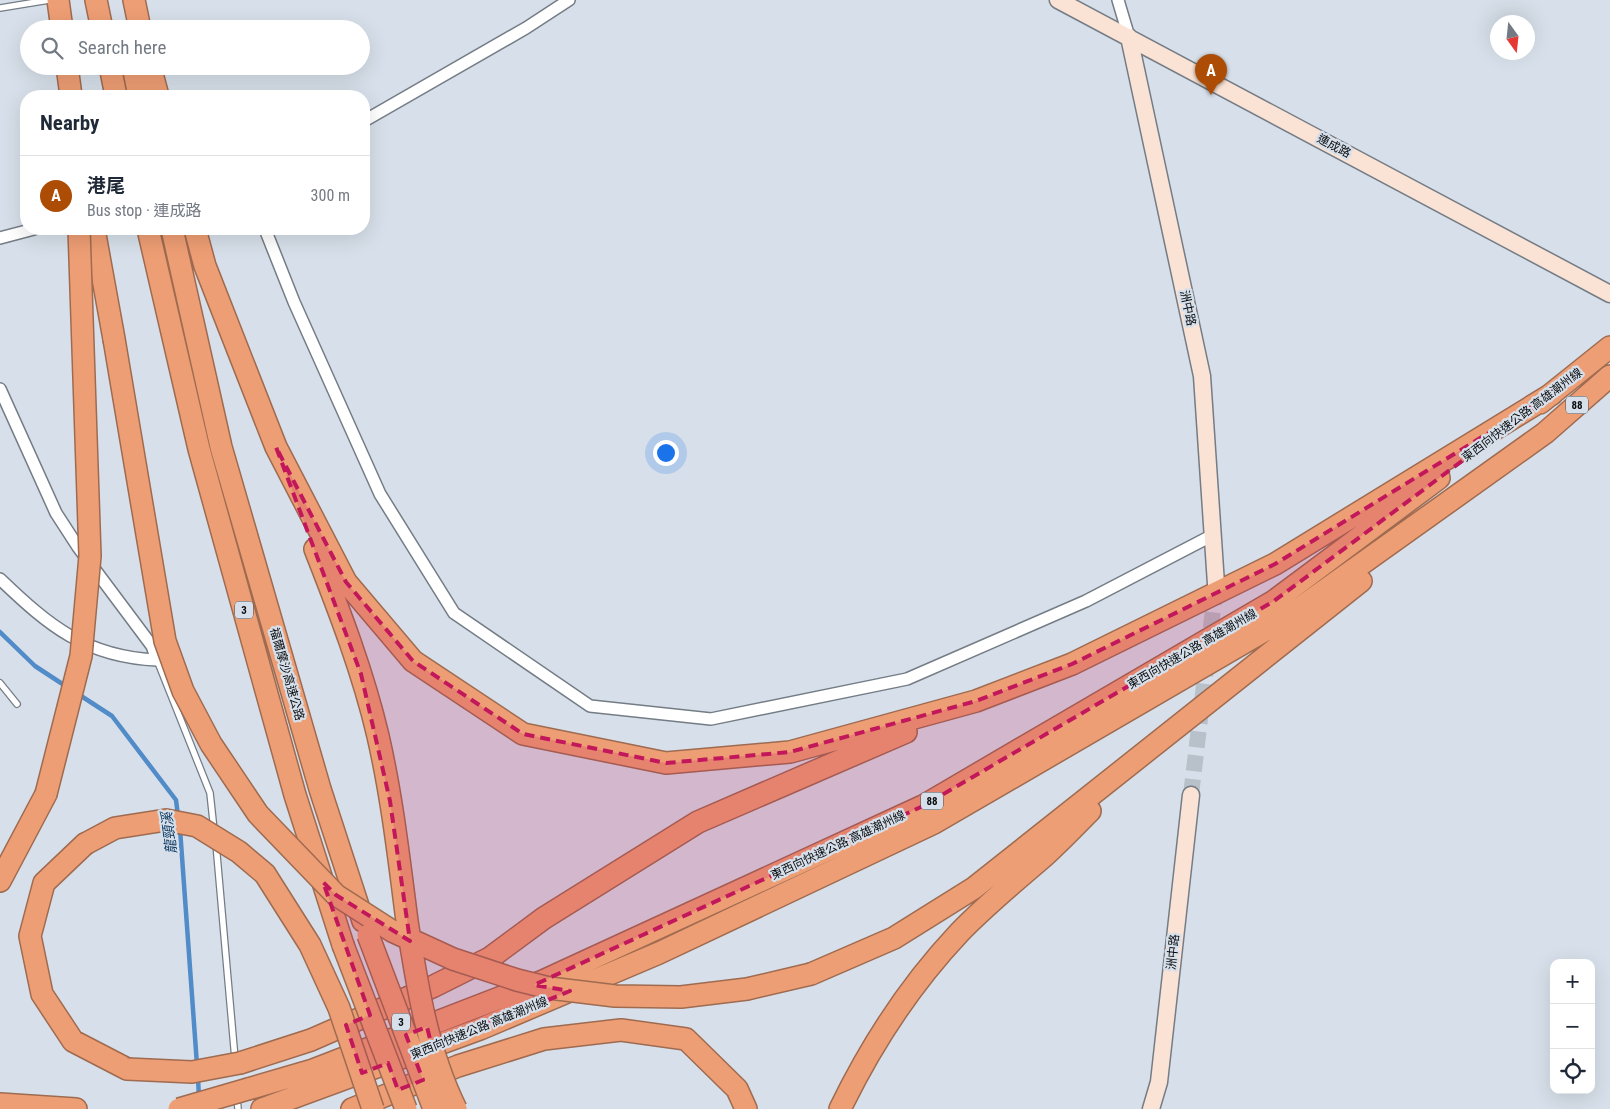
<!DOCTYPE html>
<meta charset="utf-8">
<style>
body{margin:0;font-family:"Roboto Condensed","Noto Sans TC",sans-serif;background:#f2f2f3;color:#1f2937}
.controls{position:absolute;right:15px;bottom:15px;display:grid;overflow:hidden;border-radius:10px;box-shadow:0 5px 20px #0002}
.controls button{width:45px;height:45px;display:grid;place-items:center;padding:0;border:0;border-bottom:1px solid #e0e1e3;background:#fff;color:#1f2937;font:25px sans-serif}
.compass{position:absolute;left:1490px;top:15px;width:45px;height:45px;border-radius:50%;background:#fff;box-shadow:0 5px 20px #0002;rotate:165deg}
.you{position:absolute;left:665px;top:452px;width:18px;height:18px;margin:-12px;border:4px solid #fff;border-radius:50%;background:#1a73e8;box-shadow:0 0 0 8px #1a73e833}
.badge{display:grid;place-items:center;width:32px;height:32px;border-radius:50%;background:#ad4d05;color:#fff;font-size:16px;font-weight:700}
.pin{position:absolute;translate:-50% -41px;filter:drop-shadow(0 1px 2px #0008)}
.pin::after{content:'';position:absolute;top:26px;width:18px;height:15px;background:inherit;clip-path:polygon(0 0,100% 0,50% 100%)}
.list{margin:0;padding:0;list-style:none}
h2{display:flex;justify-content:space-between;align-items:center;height:65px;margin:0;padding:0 20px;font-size:21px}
h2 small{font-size:16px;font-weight:400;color:#747a83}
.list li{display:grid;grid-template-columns:32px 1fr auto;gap:15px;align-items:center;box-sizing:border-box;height:80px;padding:0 20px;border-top:1px solid #e0e1e3}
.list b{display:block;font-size:19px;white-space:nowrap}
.list p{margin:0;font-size:16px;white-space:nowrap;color:#747a83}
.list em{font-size:16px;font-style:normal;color:#747a83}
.icon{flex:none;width:28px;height:28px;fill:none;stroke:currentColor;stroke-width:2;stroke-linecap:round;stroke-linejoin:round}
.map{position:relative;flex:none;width:1610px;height:1109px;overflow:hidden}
.search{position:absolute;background:#fff;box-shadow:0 5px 20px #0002;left:20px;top:20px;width:350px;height:55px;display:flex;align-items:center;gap:12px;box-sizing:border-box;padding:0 18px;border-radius:28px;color:#747a83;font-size:19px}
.panel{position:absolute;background:#fff;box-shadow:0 5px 20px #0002;left:20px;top:90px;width:350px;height:145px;border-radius:20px}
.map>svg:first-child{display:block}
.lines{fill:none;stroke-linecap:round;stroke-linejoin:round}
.stream{stroke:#518bc8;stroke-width:4.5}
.secondary-tunnel{stroke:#b8c0c9;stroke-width:16;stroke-dasharray:16 8;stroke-linecap:butt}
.lane-casing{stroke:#747c85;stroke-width:8}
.street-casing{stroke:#747c85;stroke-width:14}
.secondary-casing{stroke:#747c85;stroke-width:19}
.highway-casing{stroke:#9e6b51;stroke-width:24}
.lane{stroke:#fff;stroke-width:5.5}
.street{stroke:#fff;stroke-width:11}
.secondary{stroke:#fae2d5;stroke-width:16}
.highway{stroke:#ee9e74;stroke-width:21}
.highway-bridge-casing{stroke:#9e6b51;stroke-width:24;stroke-linecap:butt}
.highway-bridge{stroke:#ee9e74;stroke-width:21}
.marked{fill:#c2185b;fill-opacity:0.2;stroke:#c2185b;stroke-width:4;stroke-dasharray:10 6;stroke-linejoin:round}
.labels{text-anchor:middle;stroke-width:4.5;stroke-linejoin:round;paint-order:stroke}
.shield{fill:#d7e0ea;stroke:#484c51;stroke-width:1}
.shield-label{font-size:11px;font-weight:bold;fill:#0a0d10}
.street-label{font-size:12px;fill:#0a0d10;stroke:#d7e0ea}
.water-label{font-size:14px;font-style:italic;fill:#0f3a62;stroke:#d7e0ea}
</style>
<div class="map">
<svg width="1610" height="1109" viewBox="0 0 1610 1109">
<rect width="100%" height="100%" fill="#d7e0ea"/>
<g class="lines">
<path class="stream" d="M0,632l35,34 32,21
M78,694l34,22 64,84 2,16
M180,829l17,236
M198,1078l1,20"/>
<path class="secondary-tunnel" d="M1191,795l25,-211"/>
<defs>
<path id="lane" d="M0,8l49,-8
M157,660l53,133 4,37
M0,683l17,21
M216,844l19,215
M237,1096l1,13"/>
<path id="street" d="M1118,0l11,37
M364,121l162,-93 43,-28
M265,229l29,73 86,192 74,119 136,93 121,13 196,-40 179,-78 127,-66
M0,238l34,-9
M0,389l56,124 22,34 74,99 5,14c-71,-3 -108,-34 -157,-81"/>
<path id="secondary" d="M1058,0l552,294
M1129,37l73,339 14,208
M1151,1109l8,-27 32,-287"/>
<path id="highway" d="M58,0l4,29
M96,0l6,29
M134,0l6,29
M67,66l4,30
M110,66l6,30
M133,66l6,30
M150,66l8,30
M94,229l20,110
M148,229l51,220 96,346 48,150
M172,229l49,218 99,342 43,132
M195,229l10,37 71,181 70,135 67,79 110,73 143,29 124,-11 186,-51 96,-37 203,-100 277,-170
M1540,403l70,-56
M315,549c24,61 48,123 63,187 14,61 21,123 29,185
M85,844l-41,39 -14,53 12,58 31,47 54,28
M0,881l46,-87
M811,974l83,-36 80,-50 387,-307
M240,1063l71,-23 121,-53 58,-29 54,-40 154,-96 208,-90
M248,1089l65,-19 230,-89 380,-175 351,-205 165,-123
M0,1104l76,5
M262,1109l218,-80 179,-76 275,-130 349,-203 262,-187 65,-57
M352,1109l106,-43 86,-27 77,-9 65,9 51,50 9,20
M840,1109c31,-64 70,-124 119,-176 26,-27 54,-50 82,-74 17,-15 33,-32 49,-48"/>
</defs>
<use href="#lane" class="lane-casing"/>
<use href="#street" class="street-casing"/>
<use href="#secondary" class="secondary-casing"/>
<use href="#highway" class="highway-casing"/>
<use href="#lane" class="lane"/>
<use href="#street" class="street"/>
<use href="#secondary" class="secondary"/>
<use href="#highway" class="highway"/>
<defs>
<path id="highway-bridge" d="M114,339l51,302 18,50 28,53 47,70 78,81 56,36 61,28 64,21 32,8 66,8 66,1 66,-8 64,-15
M46,794l35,-138 9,-100 -11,-327
M85,844l30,-16 51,-8 31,6 42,26 26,22 45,71 29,63 34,101
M407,921c10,64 20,129 49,188
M368,935l66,174
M343,945l63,164
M127,1069l65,3 48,-9
M179,1109l69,-20"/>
</defs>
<use href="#highway-bridge" class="highway-bridge-casing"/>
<use href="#highway-bridge" class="highway-bridge"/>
</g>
<path class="marked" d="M1552,394l-278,207 -351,205 -389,179 36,6 -138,56 -5,-20 -21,8 17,45 -25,10 -10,-27 -26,10 -16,-48 24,-10 -47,-133 13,13 74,46 -20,-140 -29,-127 -85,-227 70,135 67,79 110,73 143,29 124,-11 186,-51 96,-37 203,-100z"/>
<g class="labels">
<g class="shield">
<rect x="1566" y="396.5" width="22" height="17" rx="4"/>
<rect x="235" y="601.5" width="18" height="17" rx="4"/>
<rect x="921" y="792.5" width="22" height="17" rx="4"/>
<rect x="392" y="1013.5" width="18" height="17" rx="4"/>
</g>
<g class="shield-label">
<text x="1577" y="409">88</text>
<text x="244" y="614">3</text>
<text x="932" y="805">88</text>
<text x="401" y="1026">3</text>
</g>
<g class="street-label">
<text transform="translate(1334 146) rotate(28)" y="4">連成路</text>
<text transform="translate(1188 308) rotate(78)" y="4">洲中路</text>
<text transform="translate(1522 415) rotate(-37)" y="4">東西向快速公路 高雄潮州線</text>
<text transform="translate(1192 649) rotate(-30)" y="4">東西向快速公路 高雄潮州線</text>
<text transform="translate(287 674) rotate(74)" y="4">福爾摩沙高速公路</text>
<text transform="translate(838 845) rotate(-25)" y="4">東西向快速公路 高雄潮州線</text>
<text transform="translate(1173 952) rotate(-84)" y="4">洲中路</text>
<text transform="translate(479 1028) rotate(-22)" y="4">東西向快速公路 高雄潮州線</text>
</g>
<g class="water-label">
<text transform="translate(169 833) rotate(-97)" y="5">龍頸溪</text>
</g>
</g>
</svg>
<div class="controls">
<button>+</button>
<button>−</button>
<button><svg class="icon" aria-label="locate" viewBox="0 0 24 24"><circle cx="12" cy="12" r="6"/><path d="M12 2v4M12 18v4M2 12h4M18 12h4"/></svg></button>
</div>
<svg class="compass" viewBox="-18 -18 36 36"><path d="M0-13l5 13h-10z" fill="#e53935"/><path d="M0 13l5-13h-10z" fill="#747a83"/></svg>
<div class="you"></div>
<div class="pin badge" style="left:1211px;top:95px">A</div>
<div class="search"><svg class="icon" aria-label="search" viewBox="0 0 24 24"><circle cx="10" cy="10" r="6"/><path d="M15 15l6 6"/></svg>Search here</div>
<section class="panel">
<h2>Nearby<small></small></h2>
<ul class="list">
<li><span class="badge">A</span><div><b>港尾</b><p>Bus stop · 連成路</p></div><em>300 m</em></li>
</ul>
</section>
</div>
